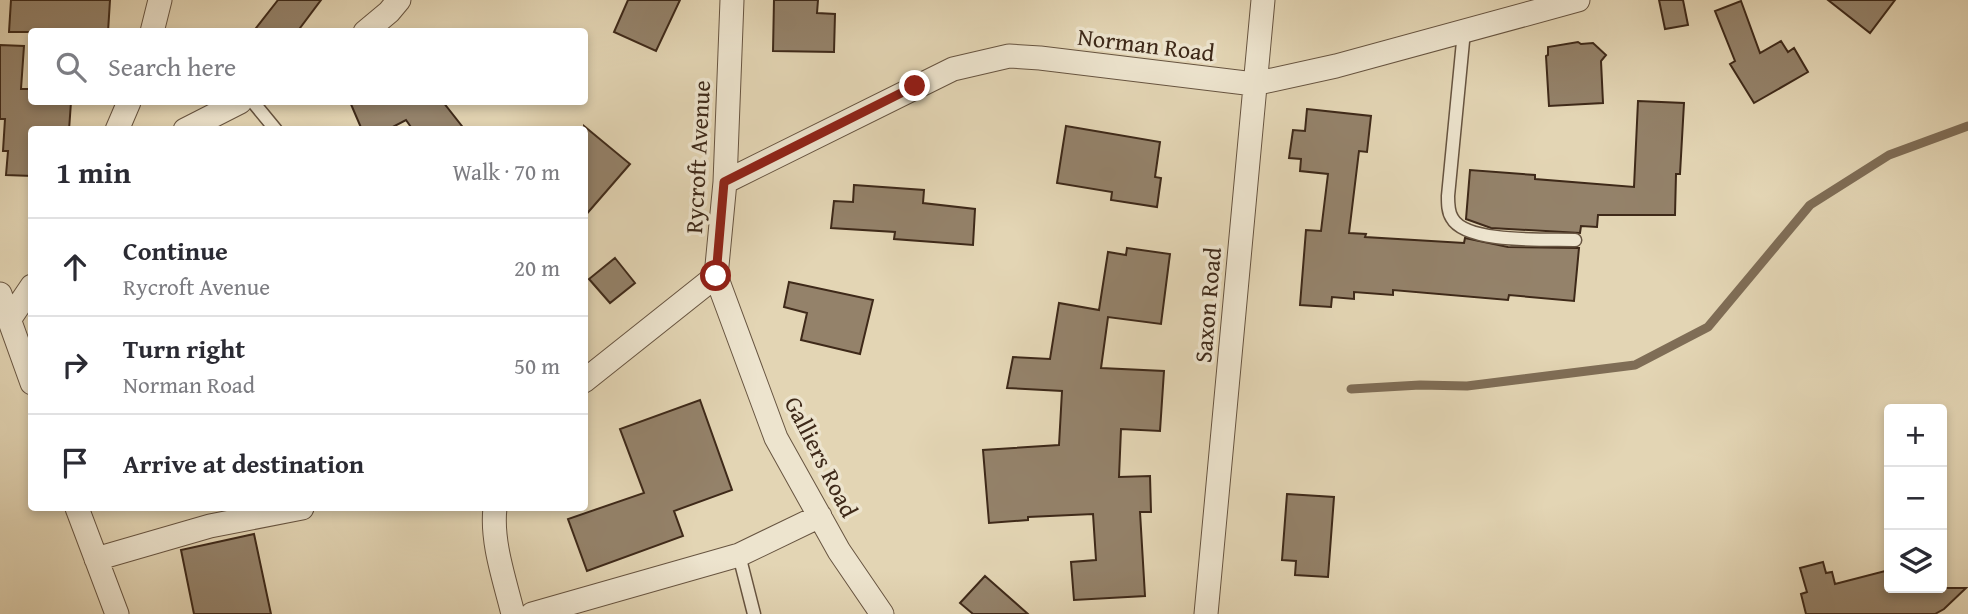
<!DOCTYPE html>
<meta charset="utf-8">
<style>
body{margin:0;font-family:"Gentium Book Plus",serif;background:#f7f7f7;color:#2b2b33}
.controls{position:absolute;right:21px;bottom:21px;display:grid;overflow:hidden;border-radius:7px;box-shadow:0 4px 10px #0003}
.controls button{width:63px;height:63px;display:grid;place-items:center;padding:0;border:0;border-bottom:2px solid #e1e1e2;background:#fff;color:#2b2b33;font:35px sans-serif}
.stop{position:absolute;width:21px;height:21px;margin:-16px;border:5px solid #8f2418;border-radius:50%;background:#fff}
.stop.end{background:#8f2418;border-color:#fff;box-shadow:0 2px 7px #0008}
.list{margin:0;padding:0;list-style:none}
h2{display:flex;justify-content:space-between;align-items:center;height:91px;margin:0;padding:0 28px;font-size:30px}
h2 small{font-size:23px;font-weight:400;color:#7c7c81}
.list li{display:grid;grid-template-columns:46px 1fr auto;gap:21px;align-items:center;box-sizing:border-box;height:98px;padding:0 28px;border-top:2px solid #e1e1e2}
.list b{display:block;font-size:26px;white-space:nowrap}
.list p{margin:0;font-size:23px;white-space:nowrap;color:#7c7c81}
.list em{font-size:23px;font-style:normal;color:#7c7c81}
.icon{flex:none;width:38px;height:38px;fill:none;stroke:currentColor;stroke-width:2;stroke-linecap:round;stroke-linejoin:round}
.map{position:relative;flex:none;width:1968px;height:614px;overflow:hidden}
.search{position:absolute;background:#fff;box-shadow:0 4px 10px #0003;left:28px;top:28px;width:560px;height:77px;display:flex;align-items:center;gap:18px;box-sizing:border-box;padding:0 24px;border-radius:7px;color:#7c7c81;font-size:26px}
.panel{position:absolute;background:#fff;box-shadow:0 4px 10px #0003;left:28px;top:126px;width:560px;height:385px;border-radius:7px}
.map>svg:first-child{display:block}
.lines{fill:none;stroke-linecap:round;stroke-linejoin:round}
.stream{stroke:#7f6d56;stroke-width:9}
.building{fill:#94826a;stroke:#3e2919;stroke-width:2}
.lane-casing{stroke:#675440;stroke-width:15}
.street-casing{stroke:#675440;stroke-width:25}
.lane{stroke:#ede4ce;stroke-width:12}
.street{stroke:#ede4ce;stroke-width:23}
.route{stroke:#8f2418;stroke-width:9}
.labels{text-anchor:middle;stroke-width:7;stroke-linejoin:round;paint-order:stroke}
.street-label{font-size:24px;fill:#3e2919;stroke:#ede4ce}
</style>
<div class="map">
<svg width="1968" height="614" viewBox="0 0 1968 614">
<rect width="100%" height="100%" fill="#e3d5b4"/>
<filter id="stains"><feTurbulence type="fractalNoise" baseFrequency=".00286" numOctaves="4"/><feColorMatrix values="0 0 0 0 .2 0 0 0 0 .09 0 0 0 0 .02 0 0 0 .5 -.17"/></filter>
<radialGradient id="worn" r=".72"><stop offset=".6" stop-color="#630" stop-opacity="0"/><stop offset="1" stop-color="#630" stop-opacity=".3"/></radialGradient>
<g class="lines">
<path class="stream" d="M1351,389l69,-4 47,1 168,-21 73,-38 102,-122 79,-50 79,-29"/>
</g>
<path class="building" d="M11,0h99l-2,32h-99z
M278,0h43l-24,32h-44z
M628,0h52l-24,51 -42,-19z
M774,0h44l-1,13 18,1 -1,38 -61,-1z
M1659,0h24l5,25 -23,4z
M1828,0h67l-25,33z
M1741,1l19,52 21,-12 7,11 6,-4 14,24 -54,31 -24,-39 5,-3 -20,-50z
M1578,42l3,2 12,-1 13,12 -5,6 2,42 -54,3 -3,-50 2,-1v-8z
M0,45l24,1 -3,43h11v13h39l-2,28h-37v46l-26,-1 2,-24h-5l2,-32h-5z
M1638,101l46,2 -4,71h-4l-1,41h-77l-1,12 -16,-1 -1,7 -89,-5 -25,-9 4,-49 65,5v4l99,8z
M350,102h93l22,28h-52l-7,-10 -19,10h-25z
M1307,109l64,7 -4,36 -8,-1 -10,82 17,1 -1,3 99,6 1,-5 43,9 71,1 -5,53 -65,-6 -1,5 -115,-10v5l-39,-3v7l-22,-2 -1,10 -31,-2 6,-75 15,1 7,-57 -28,-3 1,-12 -12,-1 4,-28 12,1z
M584,126l46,38 -46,53z
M1066,126l94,16 -5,35 6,1 -4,29 -46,-7 1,-8 -55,-9z
M854,185l70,5 -1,13 52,6 -2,36 -79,-6 1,-7 -64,-4 3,-27 19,1z
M1127,248l43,6 -9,70 -53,-7 -7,51 63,3 -4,60 -39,-2 -2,48 31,-1 1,36h-11l5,84 -71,4 -3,-38 25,-2 -3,-46 -65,3v3l-39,3 -6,-73 76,-5 3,-54 -55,-3 6,-31 37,2 9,-56 40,7 9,-58 18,3z
M615,258l20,25 -25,20 -21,-24z
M789,282l84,18 -13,54 -59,-14 6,-27 -23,-6z
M700,400l32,90 -58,21 9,25 -96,35 -19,-52 76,-26 -24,-64z
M1287,494l47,3 -6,80 -33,-2 1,-14 -14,-1z
M254,534l17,80h-77l-13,-64z
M1823,562l3,11 6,-1 3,12 54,-14v18h77l-22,21 -9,5h-129l-5,-20 6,-2 -7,-24z
M985,576l43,38h-55l-13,-11z"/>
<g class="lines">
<defs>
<path id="lane" d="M1464,31l-16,165c0,8 0,16 4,22 14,26 96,21 123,22
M253,102l23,28
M739,555l15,59"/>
<path id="street" d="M152,32l8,-32
M365,32l24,-20 10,-12
M117,130l12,-28
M185,130l55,-28
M725,182l228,-113 56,-13 31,2 214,26 82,-18 242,-66
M716,276l60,162 63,113 43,63
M0,294l32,89
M9,320l23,-34
M584,381l132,-105 9,-94 7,-182
M77,508l40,106
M495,508c-4,34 10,73 18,106
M96,559l114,-33 92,-18
M532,614l207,-59 81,-39
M1206,614l57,-614"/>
</defs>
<use href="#lane" class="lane-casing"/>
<use href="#street" class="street-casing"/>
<use href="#lane" class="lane"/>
<use href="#street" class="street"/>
</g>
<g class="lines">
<path class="route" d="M716,276l8,-94 191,-96"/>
</g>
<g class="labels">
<g class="street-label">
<text transform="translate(1146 45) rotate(7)" y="8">Norman Road</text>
<text transform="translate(698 157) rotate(-87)" y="8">Rycroft Avenue</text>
<text transform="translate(1208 305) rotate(-85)" y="8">Saxon Road</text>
<text transform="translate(821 457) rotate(63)" y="8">Galliers Road</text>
</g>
</g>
<rect width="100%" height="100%" filter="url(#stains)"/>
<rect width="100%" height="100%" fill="url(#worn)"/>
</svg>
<div class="controls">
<button>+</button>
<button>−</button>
<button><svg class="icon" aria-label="layers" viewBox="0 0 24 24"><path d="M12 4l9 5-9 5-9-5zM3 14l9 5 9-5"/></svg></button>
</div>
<div class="stop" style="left:716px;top:276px"></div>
<div class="stop end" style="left:915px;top:86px"></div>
<div class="search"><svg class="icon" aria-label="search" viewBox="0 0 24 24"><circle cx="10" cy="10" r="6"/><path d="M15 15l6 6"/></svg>Search here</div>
<section class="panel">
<h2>1 min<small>Walk · 70 m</small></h2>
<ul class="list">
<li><svg class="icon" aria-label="ahead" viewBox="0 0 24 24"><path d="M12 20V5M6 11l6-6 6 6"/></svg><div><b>Continue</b><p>Rycroft Avenue</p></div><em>20 m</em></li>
<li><svg class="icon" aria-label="right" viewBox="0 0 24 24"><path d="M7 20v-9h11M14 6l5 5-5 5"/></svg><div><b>Turn right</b><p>Norman Road</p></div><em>50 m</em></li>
<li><svg class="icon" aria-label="arrive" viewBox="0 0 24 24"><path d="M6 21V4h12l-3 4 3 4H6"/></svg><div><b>Arrive at destination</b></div></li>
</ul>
</section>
</div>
